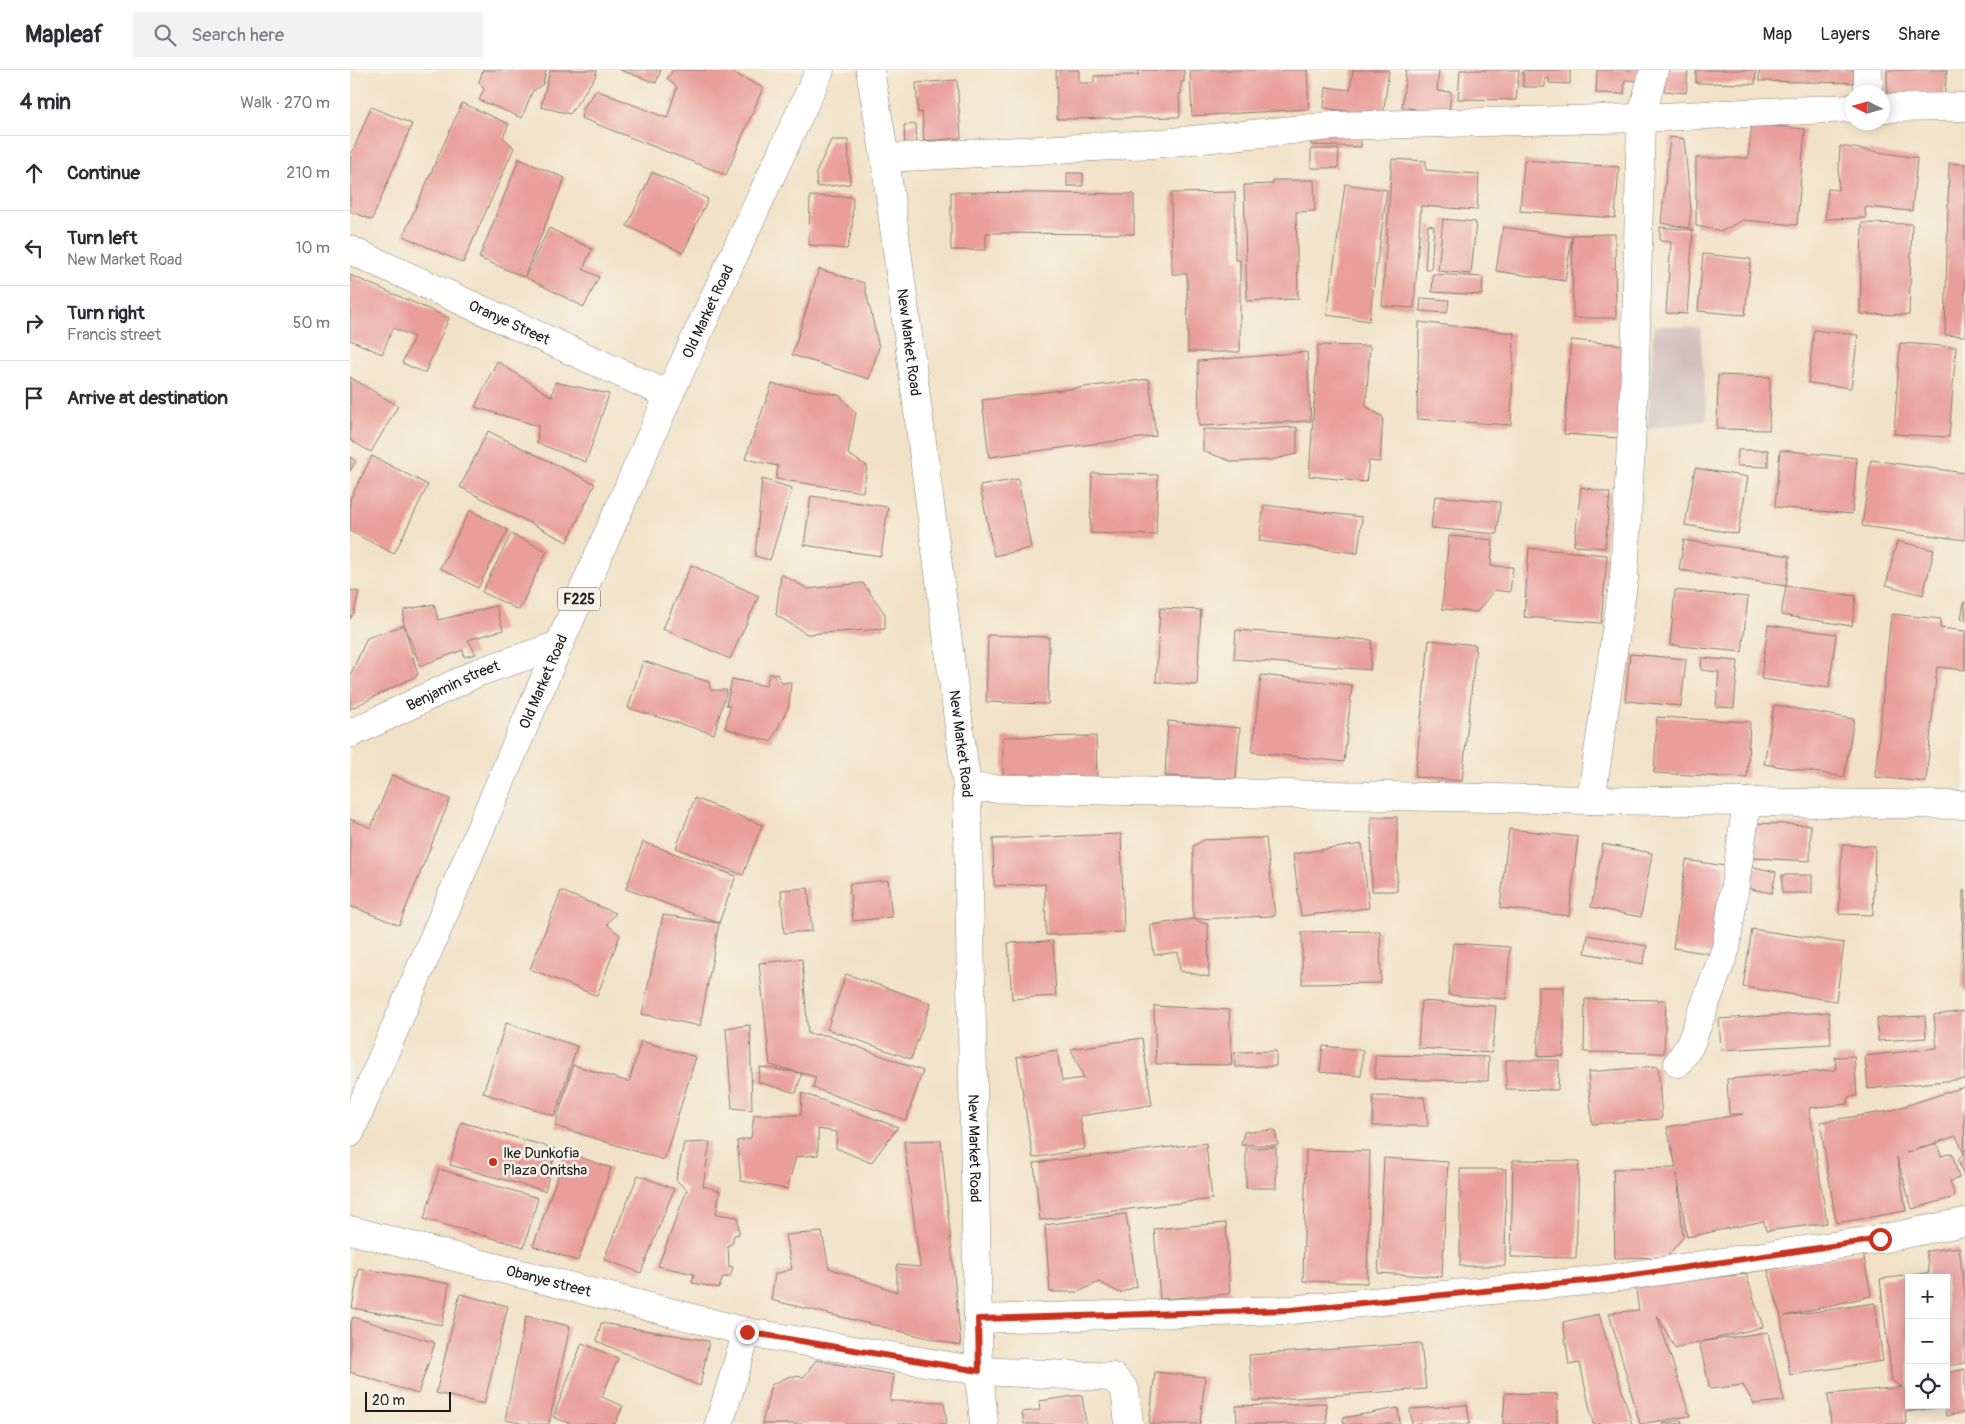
<!DOCTYPE html>
<meta charset="utf-8">
<style>
body{margin:0;font-family:Pangolin,sans-serif;background:#f2f2f3;color:#2b2b33}
.controls{position:absolute;right:15px;bottom:15px;display:grid;overflow:hidden;border-radius:0px;box-shadow:0 2px 12px #0003}
.controls button{width:45px;height:45px;display:grid;place-items:center;padding:0;border:0;border-bottom:1px solid #e1e1e2;background:#fff;color:#2b2b33;font:25px sans-serif}
.compass{position:absolute;left:1495px;top:15px;width:45px;height:45px;border-radius:50%;background:#fff;box-shadow:0 2px 12px #0003;rotate:275deg}
.scale{position:absolute;left:15px;bottom:12px;width:86px;box-sizing:border-box;padding-left:5px;border:2px solid #1c1c1c;border-top:0;font-size:14px;line-height:18px;white-space:nowrap;color:#1c1c1c;-webkit-text-stroke:4px #f7f3e8;paint-order:stroke}
.stop{position:absolute;width:15px;height:15px;margin:-11px;border:4px solid #c8321e;border-radius:50%;background:#fff}
.stop.end{background:#c8321e;border-color:#fff;box-shadow:0 1px 5px #0008}
.list{margin:0;padding:0;list-style:none}
h2{display:flex;justify-content:space-between;align-items:center;height:65px;margin:0;padding:0 20px;font-size:21px}
h2 small{font-size:16px;font-weight:400;color:#7c7c81}
.list li{display:grid;grid-template-columns:32px 1fr auto;gap:15px;align-items:center;box-sizing:border-box;height:75px;padding:0 20px;border-top:1px solid #e1e1e2}
.list b{display:block;font-size:19px;white-space:nowrap}
.list p{margin:0;font-size:16px;white-space:nowrap;color:#7c7c81}
.list em{font-size:16px;font-style:normal;color:#7c7c81}
.icon{flex:none;width:28px;height:28px;fill:none;stroke:currentColor;stroke-width:2;stroke-linecap:round;stroke-linejoin:round}
.map{position:relative;flex:none;width:1615px;height:1354px;overflow:hidden}
header{display:flex;align-items:center;gap:30px;box-sizing:border-box;height:70px;padding:0 25px;background:#fff;border-bottom:1px solid #e1e1e2}
header strong{font-size:24px}
nav{display:flex;gap:28px;margin-inline-start:auto;font-size:18px}
.search{width:350px;height:45px;background:#f2f2f3;display:flex;align-items:center;gap:12px;box-sizing:border-box;padding:0 18px;border-radius:0px;color:#7c7c81;font-size:19px}
main{display:flex}
aside{flex:1;background:#fff}
.map>svg:first-child{display:block}
.industrial{fill:#d0c0bc}
.building{fill:#e99e9b}
.lines{fill:none;stroke-linecap:round;stroke-linejoin:round}
.minor-casing{stroke:#867f72;stroke-width:29}
.major-casing{stroke:#867f72;stroke-width:29}
.minor{stroke:#fff;stroke-width:28}
.major{stroke:#fff;stroke-width:28}
.route{stroke:#c8321e;stroke-width:6}
.poi-dot{fill:#c8321e;stroke:#f7f3e8;stroke-width:2}
.labels{text-anchor:middle;stroke-width:5;stroke-linejoin:round;paint-order:stroke}
.shield{fill:#f7f3e8;stroke:#5e5c59;stroke-width:1}
.shield-label{font-size:14px;font-weight:bold;fill:#1c1c1c}
.street-label{font-size:15px;fill:#1c1c1c;stroke:#f7f3e8}
.poi-label{font-size:15px;fill:#1c1c1c;stroke:#f7f3e8;text-anchor:start}
</style>
<header>
<strong>Mapleaf</strong>
<div class="search"><svg class="icon" aria-label="search" viewBox="0 0 24 24"><circle cx="10" cy="10" r="6"/><path d="M15 15l6 6"/></svg>Search here</div>
<nav><a>Map</a><a>Layers</a><a>Share</a></nav>
</header>
<main>
<aside>
<h2>4 min<small>Walk · 270 m</small></h2>
<ul class="list">
<li><svg class="icon" aria-label="ahead" viewBox="0 0 24 24"><path d="M12 20V5M6 11l6-6 6 6"/></svg><div><b>Continue</b></div><em>210 m</em></li>
<li><svg class="icon" aria-label="left" viewBox="0 0 24 24"><path d="M17 20v-9H6M10 6l-5 5 5 5"/></svg><div><b>Turn left</b><p>New Market Road</p></div><em>10 m</em></li>
<li><svg class="icon" aria-label="right" viewBox="0 0 24 24"><path d="M7 20v-9h11M14 6l5 5-5 5"/></svg><div><b>Turn right</b><p>Francis street</p></div><em>50 m</em></li>
<li><svg class="icon" aria-label="arrive" viewBox="0 0 24 24"><path d="M6 21V4h12l-3 4 3 4H6"/></svg><div><b>Arrive at destination</b></div></li>
</ul>
</aside>
<div class="map">
<svg width="1615" height="1354" viewBox="0 0 1615 1354">
<rect width="100%" height="100%" fill="#f7f3e8"/>
<filter id="ink" filterUnits="userSpaceOnUse"><feTurbulence type="fractalNoise" baseFrequency=".02" numOctaves="2"/><feDisplacementMap in="SourceGraphic" scale="10" xChannelSelector="R" yChannelSelector="G"/><feConvolveMatrix kernelMatrix="1 2 1 2 8 2 1 2 1" color-interpolation-filters="sRGB"/></filter>
<filter id="wash" filterUnits="userSpaceOnUse"><feTurbulence type="fractalNoise" baseFrequency=".0096" numOctaves="4" result="noise"/><feDisplacementMap in="SourceGraphic" scale="20" xChannelSelector="R" yChannelSelector="G"/><feGaussianBlur stdDeviation="1.12" result="paint"/><feColorMatrix in="noise" values="0 0 0 0 0 0 0 0 0 0 0 0 0 0 0 0 0 1.4 0 .05"/><feComposite in="paint" operator="in"/></filter>
<g filter="url(#wash)">
<rect width="100%" height="100%" fill="#f1e2c7"/>
<path class="industrial" d="M1304,255l46,3 7,92 -59,9z"/>
<g id="blocks">
<path class="building" d="M133,0h63l-3,14 -11,8 -10,26 -43,-18 5,-11 -5,-7z
M200,0h47l-2,7 -25,37 -29,-7z
M270,0h41l-5,13z
M323,0h55l35,18 -37,87 -145,-57 3,-11 12,-17 71,28 10,-31 -10,-8z
M706,0h23v13h15v-7l44,-1v-5h46v12h-3v12h-2l1,23 -123,2z
M840,0h117l2,39 -117,7z
M1003,0h36l-6,46 -59,-8 2,-21 24,3z
M1056,0h33l-2,21 14,1 -2,23 -35,-4 1,-2 -13,-2z
M1110,0h59l-3,30 -58,-1z
M1184,0h36v14l-21,-1v-5h-4v9h-22v-16z
M1247,0h44l-1,11 -15,-1 -1,14 -28,-1z
M1314,0h24l-2,23 -22,-2z
M1346,0h60l-1,14 -59,-1z
M1409,0h98v13l-98,-2z
M1537,0h60l-3,28 -57,-4z
M607,10l4,58 -37,3 -2,-29 -4,1 -2,-30z
M112,33l47,21 -6,13 11,11 -51,115 -60,-27z
M21,37l41,17 -40,96 -22,-9v-53z
M566,54l1,21h-12l-1,-20z
M1402,54l53,5 -8,96 -54,-5 -21,11 -26,-5v-68h52z
M961,62l50,1v14l-50,-2z
M1320,67l14,2 7,70 -2,19 -28,-5z
M481,70h17l2,44 -33,3 -1,-14z
M1490,76l77,12 -5,53 -47,-4 1,11 -41,1 3,-30 10,1z
M961,79h28l-1,19h-27z
M169,89l46,19 -41,99 -45,-19z
M1042,89l34,2v9l53,4 -2,36 -56,-4 -7,102 -32,-2z
M1174,90l95,7 -4,51 -95,-7z
M1599,93l16,1v172l-20,-1z
M302,102l56,27 -25,54 -56,-27z
M717,103h16v13h-16z
M923,110h41l1,31 -19,1 2,87 -51,2 -3,-116 29,-1z
M995,114l42,6 -18,131 -42,-6z
M601,122l183,2v40l-148,-1v17h-35z
M885,122v68h5v92h-52l-1,-78h-15l-1,-81z
M460,126l43,1 -1,32 -5,20 -38,-4z
M1093,149l33,3 -5,52 -33,-3z
M1512,153l50,1 -3,91 -49,-1z
M1078,155l6,1 -3,43h-6z
M1153,157l69,10 -7,44 -69,-10z
M1310,157l33,3 -6,84 -21,-1 5,-71 -11,-1z
M199,158l43,21 -9,20 16,8 -15,30 -59,-30z
M1265,164l1,84h-43l-1,-83z
M1353,184l48,5 -6,56 -47,-4z
M469,199l45,14 15,64 -10,32 -77,-24z
M1083,204l50,3 -1,18 -50,-3z
M0,205l99,43 -24,55 -23,-10 12,-26 -21,-9 -11,26 -32,-14z
M1071,228l28,2 -2,13 -27,-2z
M1069,252l95,11 -3,92 -94,-6z
M1464,260l44,5 -7,53 -43,-5z
M1221,270l55,5 -7,93 -55,-4z
M1550,273l56,4 -7,90 -55,-3z
M968,275l52,1 -4,60 17,11 -3,45 -11,-1 -3,21 -57,-6z
M957,282l4,69 -112,5 -1,-65z
M147,291l55,36 3,-15 54,12 -23,68 -49,-19 1,-17 -63,-19z
M1368,305l52,2 -1,53 -52,-1z
M0,307l48,29 -27,46 -21,-12z
M799,309l7,57 -167,21 -7,-57z
M422,314l67,11 17,18 -8,41 19,12 -4,26 -87,-13 2,-13 -33,-7z
M947,357v27l-26,6 -38,2 -30,-11v-22l43,1z
M138,361l107,53 -28,58 -107,-55z
M1388,380h30v17l-31,-1z
M1430,380l77,8 -5,56 -77,-7z
M22,386l56,29 -34,69 -44,-23v-32z
M0,387l6,4 -6,10z
M1521,390l94,13v67l-103,-14z
M1345,398l53,9 -10,57 -53,-9z
M742,403l66,2 -2,60 -66,-2z
M412,409l30,9 -22,72 -15,-4z
M668,409l13,69 -37,8 -14,-70z
M1231,417l29,6 -5,55 -31,-2z
M461,426l77,11 -7,49 -77,-11z
M1085,426l65,6 -3,32 -66,-6z
M914,435l98,12 -4,36 -99,-12z
M120,440l38,20 -30,58 -38,-20z
M161,464l36,17 -28,59 -37,-18z
M1099,466l44,4 -2,26 22,1 -3,25 -16,-2 -17,22 -35,-3z
M1334,470l106,16 -4,30 -107,-16z
M1547,471l37,9 -11,45 -37,-10z
M1179,478l78,7 -6,68 -77,-6z
M341,495l68,31 -29,63 -67,-30z
M431,504l27,15 55,-6 22,31v15l-78,5 -31,-19z
M1436,516l70,10 -4,30 -71,-11z
M0,520l9,2 -5,21 -4,6z
M1325,520l73,7 -6,55 -72,-7z
M1614,532h1v18l-4,-1z
M84,534l4,16 58,-14 7,24 -35,10 8,14 -12,3 -1,-7 -43,16 -17,-45 1,-11z
M810,538l41,2 -4,75 -41,-3z
M1541,544l50,5 -1,9 25,3v39l-28,-3 -11,115 -51,-5z
M54,555l14,50 -68,34v-33l17,-38z
M1418,555l68,9 -7,54 -68,-9z
M886,560l136,10 -2,30 -136,-11z
M638,565l61,2 -1,67 -62,-2z
M1079,570l47,5 -14,136 -47,-4z
M1280,584l56,5 -5,47 -56,-5z
M1352,588l36,3 -4,47 -18,-1 3,-35 -18,-2z
M293,591l66,21 2,8h16l-13,44 -86,-26z
M419,604h8l5,9 9,-1 -2,24 -18,36 -46,-14 5,-22 -4,-1 6,-26 34,7z
M911,605l91,10 -8,77 -92,-10z
M1424,635l80,14 -10,58 -80,-13z
M1307,647l93,5 -3,56 -93,-5z
M818,651l72,7 -4,51 -71,-3z
M746,666l1,40 -94,1v-40z
M42,705l58,24 -51,126 -49,-19v-87l21,9z
M345,728l67,27 -19,50 -67,-27z
M1021,747h26v74h-25z
M1403,753l58,2 -1,36 -58,-3z
M1159,759l69,8 -9,79 -69,-8z
M771,764l3,98 -78,3 -1,-51 -51,2 -1,-47z
M916,768l9,78 -82,3v-73l11,-6z
M293,772l93,34 -17,47 -93,-34z
M1012,774l7,64 -68,8 -8,-62z
M1253,774l49,9 -11,64 -50,-10z
M1492,775l33,1 -2,69 -34,-1z
M1336,790l39,6 -13,88 -39,-6z
M1400,796l26,6 -4,21 -26,-5z
M1432,805h30v18h-30z
M538,810l4,37 -39,4 -4,-37z
M458,818l4,43 -28,2 -3,-43z
M211,821l55,22 -9,11 13,11 -23,61 -67,-27z
M1613,821h2v98h-3z
M313,845l56,8 -19,103 -58,-12z
M843,849l15,6 1,52 -29,-6 -2,-19 -24,3 -4,-30z
M1402,859l92,14 -8,58 -93,-14z
M1030,861l1,52 -79,1v-52z
M1238,865l59,11 -4,18 -58,-11z
M703,871l3,55 -44,3 -4,-56z
M1103,873l57,4 -4,52 -58,-4z
M452,889l6,75 18,1 97,36 -17,49 -93,-32 3,-11 -46,-12 -11,-102z
M496,904l85,29 -20,56 -84,-30z
M1188,917h26v69l-26,1z
M1235,929l81,1 -2,53 -80,-1z
M1071,931l75,5 -4,47 -74,-5z
M804,936l75,4 3,55 -76,-1z
M1615,941v68l-97,10 -3,-33 72,-8 -3,-33z
M1479,942l2,32 -110,6 -2,-31z
M1575,946l1,22 -48,3 -1,-23z
M156,953l71,23 -22,70 -72,-23z
M400,955l2,85 -20,-2 -6,-80z
M792,968l10,67 -72,11 5,33 -52,9 -16,-101 40,-7 5,31 22,-3 -13,-29z
M291,971l55,16 -32,103 -109,-34 18,-61 56,17z
M973,976l40,4 -2,26 -41,-4z
M926,981v15l-41,1v-15z
M1025,985l114,2 -1,24 -113,-2z
M1504,986l3,40 -9,1v7l-39,4 18,115 -61,8 -2,-10 -77,16 -10,-63 6,63 -16,20 -52,1 -2,-89 63,-1 -9,-41 76,-13h-14l-2,-35 109,-9 -1,-13z
M1156,990h53l-1,30 -52,-1z
M1308,996l4,53 -70,5 -4,-52z
M410,997l42,6 -6,20 -38,-11z
M1614,1017l1,92 -7,-20 6,-6 -8,-17 -50,17 31,-9 4,12 11,-3 7,25 -9,3 5,16 -43,12 -15,-52 9,54 -70,12 -16,-101 69,-11z
M452,1023l96,34 -27,36 -35,-15 1,-16 -19,-3v26l-22,2 -9,32 -46,-8 -4,-40 14,-3 3,-23h47z
M1023,1026l51,1 4,29h-55z
M111,1052l95,27 -11,42 -95,-26z
M925,1060l3,15h-37l3,-13z
M591,1070l20,206 -190,-46 4,-26 17,-5 -7,-34 37,-3 7,36 68,24v-27l23,2 -16,-126z
M360,1072l-7,44 17,5 -4,23 22,3 1,17 -5,1 -2,9 -4,1 1,21 4,1 -3,10h-7l-4,11 -27,-5 2,-9 -36,-8 29,-76 -11,-10 8,-37z
M856,1073l6,56 -172,21 -6,-57z
M926,1077v41h-30v-40z
M956,1080l64,1 -3,132 -64,-2z
M216,1082l45,16 -33,93 -45,-15z
M1034,1088l64,4 -6,115 -64,-4z
M1163,1090l66,1 -3,97 -65,-1z
M89,1099l99,29 -14,49 -100,-28z
M1110,1099h46l-1,97h-45z
M288,1105l36,14 -33,84 -37,-14z
M776,1144l11,72 -17,7 -21,-11 -21,10h-28l-5,-67z
M876,1153l4,71 -70,5 -6,-70z
M1609,1177l6,47v69l-19,3v-88h-37v127l33,2 -37,5 1,12h-75l-3,-30 74,-7 -10,-6 -12,-102 49,-6 -3,-22z
M1513,1182l8,44 -86,20 90,-13 8,58 -93,14 -9,-58 -13,-47z
M9,1198l90,16 -7,41 -90,-17z
M1396,1204l17,53 -62,15 67,-10 16,69 -30,3 -11,-19 -33,4 -11,-47 -24,6 -18,-33 33,101 -50,8 -31,-111 30,-3 -4,-24z
M110,1224l48,12 -24,98 -48,-11z
M1249,1244l33,110h-39l-13,-61 -11,2 -6,-43z
M176,1246l44,10 -21,98h-24l-20,-4z
M3,1247l82,26 -17,51 -68,-22v-46z
M251,1253l108,18 -9,45 -103,-45z
M232,1273l36,15 -16,39 21,9 -8,18h-44l-18,-7z
M1071,1273l5,46 -173,12 -4,-46z
M466,1290l78,15 -4,26 54,1 3,22h-185l9,-39 19,-9 14,1z
M1615,1299v43l-19,4 -2,-11h2v-32z
M805,1302l50,5 -5,47h-51z
M1155,1323l52,1v30h-54z
M732,1325l4,29h-62l-2,-12 18,-2 -1,-9z
M976,1333l1,21h-90l-1,-18z
M1117,1335l3,19h-58l-2,-15z
M1048,1338l2,16h-56l-1,-6z
M1331,1350l1,4h-20v-1z"/>
</g>
</g>
<g filter="url(#ink)">
<use href="#blocks" fill-opacity="0" stroke="#867f72" stroke-width="1"/>
<g class="lines">
<defs>
<g id="minor">
<path id="s1" d="M520,0l15,88 82,630 12,583 5,53"/>
<path d="M1518,0v22"/>
<path d="M1532,38l83,-1"/>
<path d="M535,88l267,-14 180,-18 309,-8 211,-10"/>
<path id="s2" d="M0,180l319,145"/>
<path id="s3" d="M0,664l129,-62 80,-27"/>
<path d="M617,718l624,12 374,5"/>
<path d="M1241,730l33,-222 11,-208 6,-252 13,-48"/>
<path d="M1328,993l12,-18 36,-97 21,-146"/>
<path id="s4" d="M0,1160l397,102"/>
<path d="M628,1249l312,-9 316,-31 274,-40 85,-17"/>
<path d="M369,1354l28,-92 232,39 134,6 12,13 4,34"/>
</g>
<g id="major">
<path id="s5" d="M0,1063l209,-488 110,-250 151,-325"/>
</g>
</defs>
<use href="#minor" class="minor-casing"/>
<use href="#major" class="major-casing"/>
<use href="#minor" class="minor"/>
<use href="#major" class="major"/>
</g>
</g>
<g class="lines" filter="url(#ink)">
<path class="route" d="M397,1262l232,39 -1,-52 312,-9 316,-31 274,-40"/>
</g>
<circle class="poi-dot" cx="143" cy="1092" r="5"/>
<g class="labels">
<rect class="shield" x="208" y="517.5" width="42" height="23" rx="4"/>
<g class="shield-label">
<text x="229" y="534">F225</text>
</g>
<g class="street-label">
<text dy="5" stroke="none"><textPath href="#s5" startOffset="896">Old Market Road</textPath></text>
<text dy="5" stroke="none"><textPath href="#s2" startOffset="175">Oranye Street</textPath></text>
<text dy="5" stroke="none"><textPath href="#s1" startOffset="275">New Market Road</textPath></text>
<text dy="5" stroke="none"><textPath href="#s5" startOffset="491">Old Market Road</textPath></text>
<text dy="5" stroke="none"><textPath href="#s3" startOffset="114">Benjamin street</textPath></text>
<text dy="5" stroke="none"><textPath href="#s1" startOffset="680">New Market Road</textPath></text>
<text dy="5" stroke="none"><textPath href="#s1" startOffset="1085">New Market Road</textPath></text>
<text dy="5" stroke="none"><textPath href="#s4" startOffset="205">Obanye street</textPath></text>
</g>
<g class="poi-label">
<text x="153" y="1088">Ike Dunkofia<tspan x="153" dy="17">Plaza Onitsha</tspan></text>
</g>
</g>
</svg>
<div class="controls">
<button>+</button>
<button>−</button>
<button><svg class="icon" aria-label="locate" viewBox="0 0 24 24"><circle cx="12" cy="12" r="6"/><path d="M12 2v4M12 18v4M2 12h4M18 12h4"/></svg></button>
</div>
<svg class="compass" viewBox="-18 -18 36 36"><path d="M0-13l5 13h-10z" fill="#e53935"/><path d="M0 13l5-13h-10z" fill="#7c7c81"/></svg>
<div class="scale">20 m</div>
<div class="stop" style="left:1530px;top:1169px"></div>
<div class="stop end" style="left:397px;top:1262px"></div>
</div>
</main>
